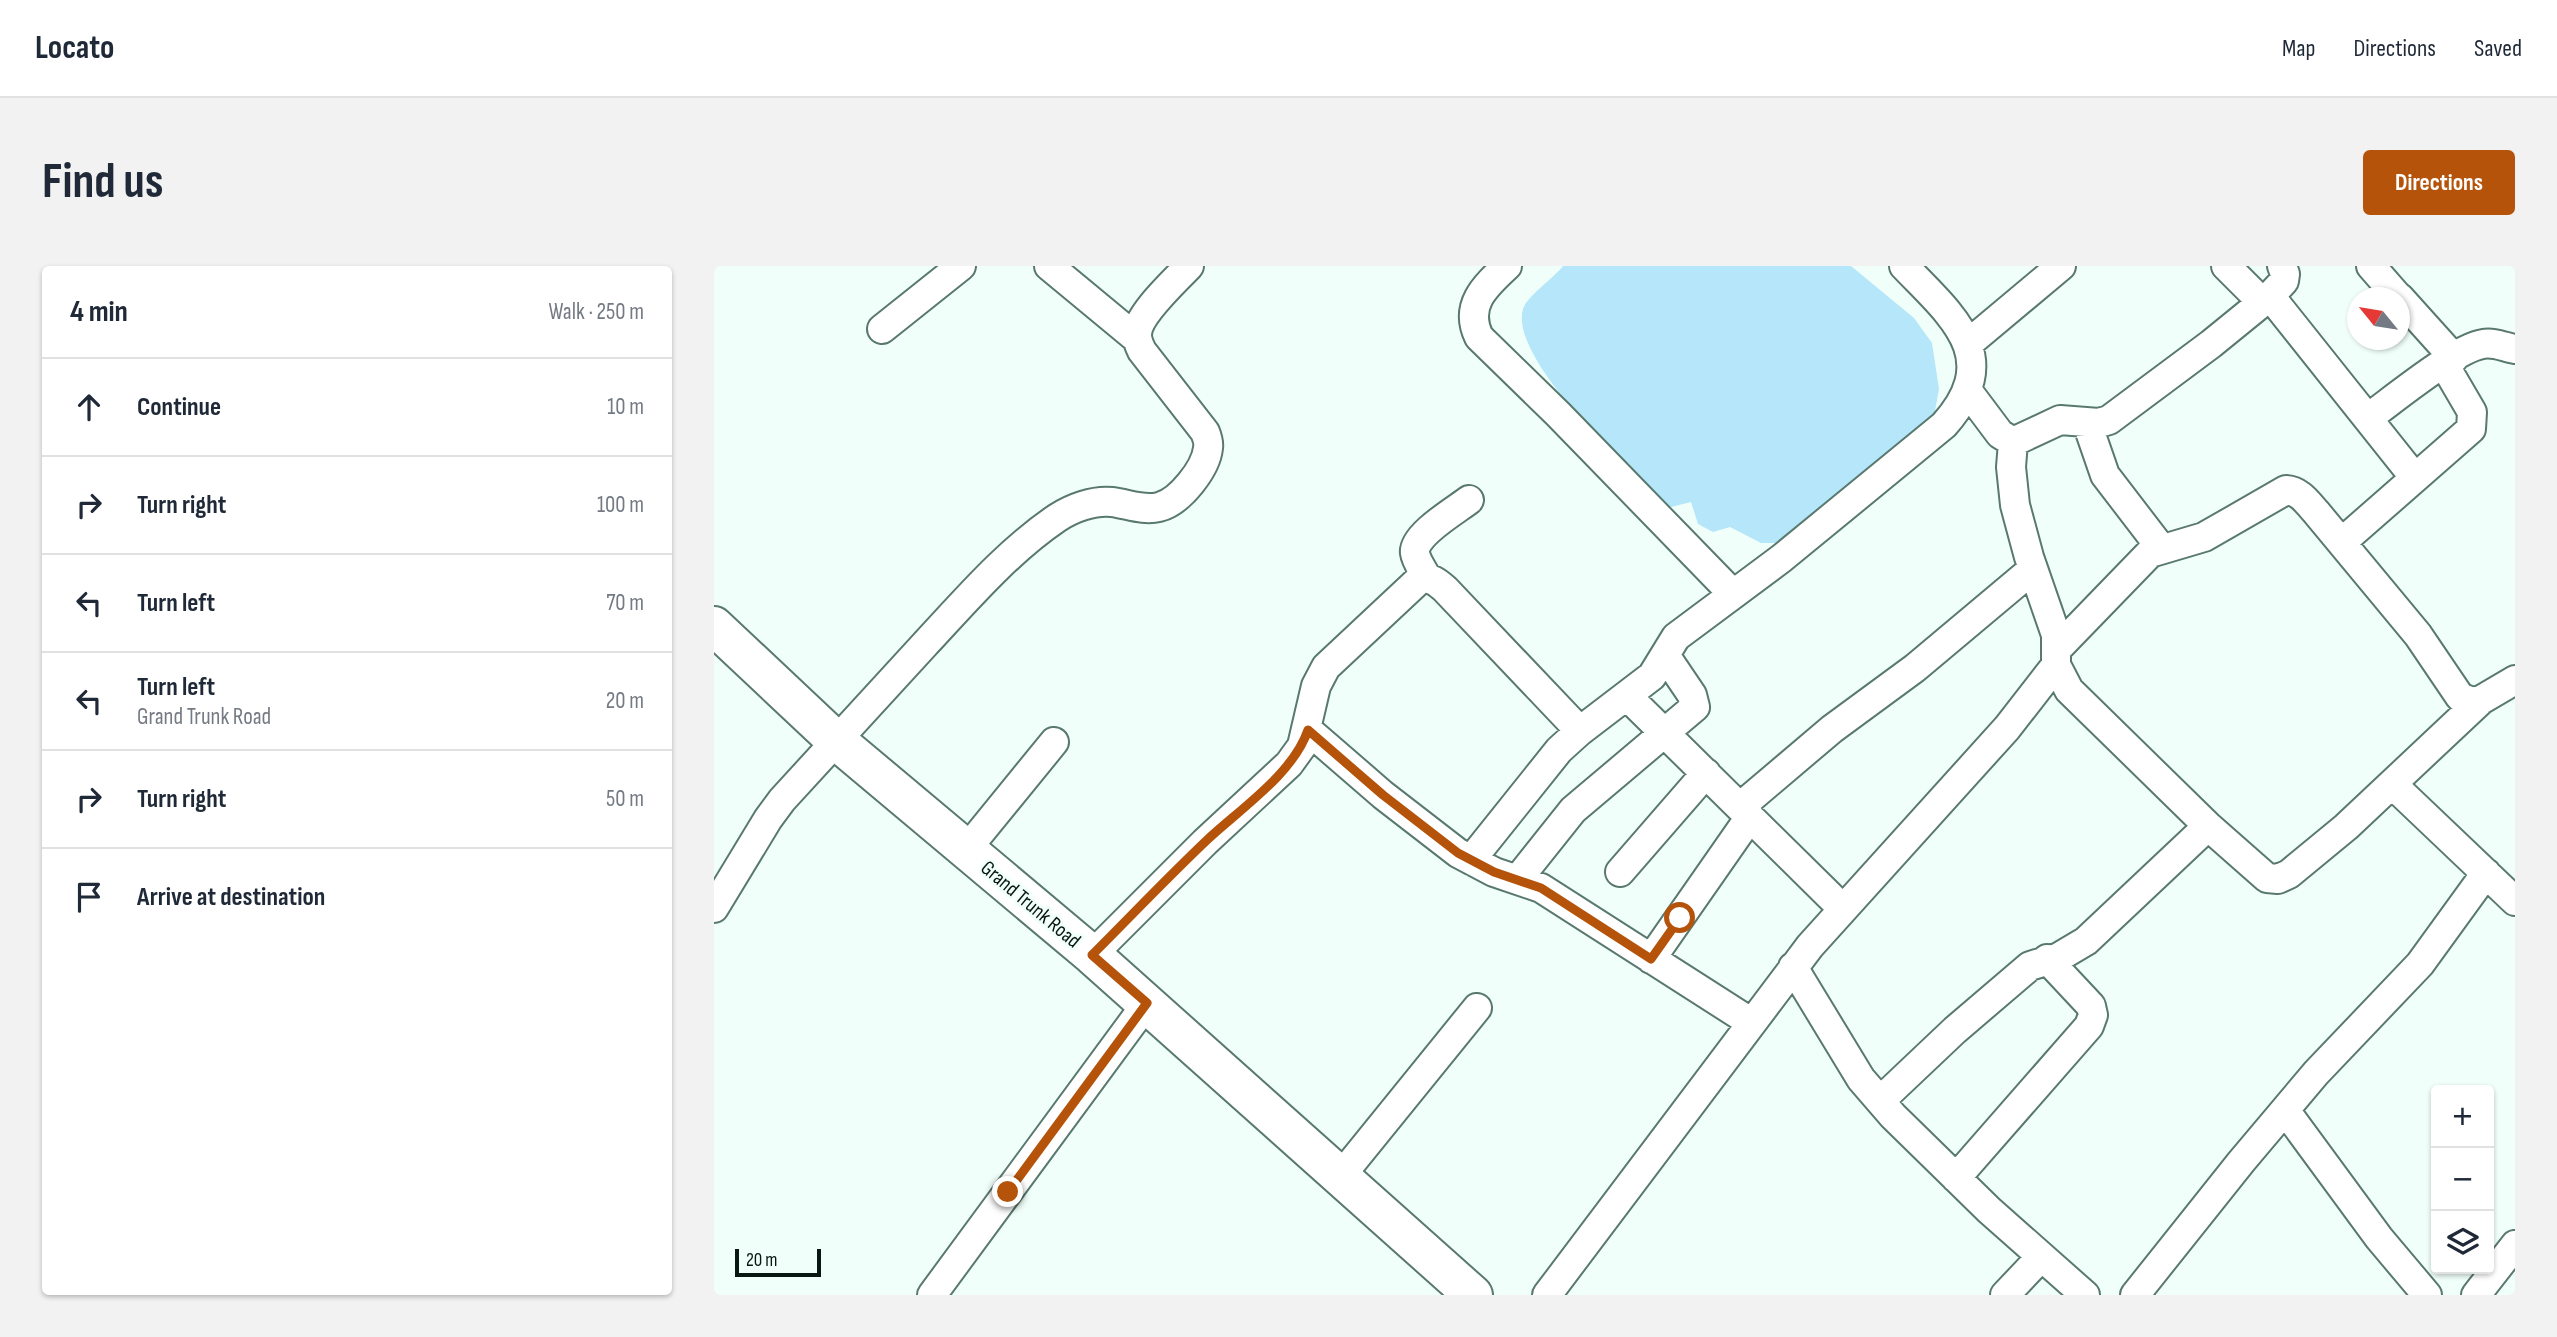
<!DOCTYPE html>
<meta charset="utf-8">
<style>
body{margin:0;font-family:"Sofia Sans Condensed",sans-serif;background:#f2f2f3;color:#1f2937}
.controls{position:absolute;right:21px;bottom:21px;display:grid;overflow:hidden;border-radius:7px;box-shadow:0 2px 5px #0004}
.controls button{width:63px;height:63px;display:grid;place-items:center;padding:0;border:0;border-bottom:2px solid #e0e1e3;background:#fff;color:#1f2937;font:35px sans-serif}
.compass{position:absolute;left:1633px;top:21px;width:63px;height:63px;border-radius:50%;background:#fff;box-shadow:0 2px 5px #0004;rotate:300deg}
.scale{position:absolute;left:21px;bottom:18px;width:86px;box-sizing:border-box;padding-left:7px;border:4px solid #0a1612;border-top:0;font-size:19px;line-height:24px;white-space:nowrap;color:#0a1612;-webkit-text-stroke:5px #f1fffa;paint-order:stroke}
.stop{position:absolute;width:21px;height:21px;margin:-16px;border:5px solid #b45309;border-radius:50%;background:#fff}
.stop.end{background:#b45309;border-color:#fff;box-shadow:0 2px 7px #0008}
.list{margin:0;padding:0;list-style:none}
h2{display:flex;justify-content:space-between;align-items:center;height:91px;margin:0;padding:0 28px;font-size:30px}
h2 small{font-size:23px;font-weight:400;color:#747a83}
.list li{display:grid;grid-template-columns:46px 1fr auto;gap:21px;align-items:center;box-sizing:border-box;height:98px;padding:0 28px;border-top:2px solid #e0e1e3}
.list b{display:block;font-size:26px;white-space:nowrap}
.list p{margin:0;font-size:23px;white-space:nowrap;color:#747a83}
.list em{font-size:23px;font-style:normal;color:#747a83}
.icon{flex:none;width:38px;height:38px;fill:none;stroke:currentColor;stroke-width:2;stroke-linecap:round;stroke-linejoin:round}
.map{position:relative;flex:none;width:1801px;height:1029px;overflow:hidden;border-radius:7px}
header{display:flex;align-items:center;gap:42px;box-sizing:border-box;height:98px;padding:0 35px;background:#fff;border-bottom:2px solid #e0e1e3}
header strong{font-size:33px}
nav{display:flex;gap:38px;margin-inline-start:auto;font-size:24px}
.intro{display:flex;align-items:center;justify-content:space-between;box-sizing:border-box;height:168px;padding:0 42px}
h1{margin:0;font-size:49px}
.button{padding:18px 32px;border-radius:7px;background:#b45309;color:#fff;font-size:24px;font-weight:700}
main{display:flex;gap:42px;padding:0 42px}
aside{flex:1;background:#fff;border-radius:7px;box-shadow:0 2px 5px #0004}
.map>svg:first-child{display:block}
.water{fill:#b5e6f9}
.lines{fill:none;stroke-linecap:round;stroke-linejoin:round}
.street-casing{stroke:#59796f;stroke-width:32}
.primary-casing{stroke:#59796f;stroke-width:42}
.street{stroke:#fff;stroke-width:28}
.primary{stroke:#fff;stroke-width:38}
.route{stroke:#b45309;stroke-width:9}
.labels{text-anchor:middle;stroke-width:6;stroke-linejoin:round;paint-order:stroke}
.street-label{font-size:21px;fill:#0a1612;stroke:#f1fffa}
</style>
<header>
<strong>Locato</strong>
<nav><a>Map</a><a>Directions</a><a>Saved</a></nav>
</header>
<div class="intro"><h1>Find us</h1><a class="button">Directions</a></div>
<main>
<aside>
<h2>4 min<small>Walk · 250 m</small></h2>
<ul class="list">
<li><svg class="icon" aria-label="ahead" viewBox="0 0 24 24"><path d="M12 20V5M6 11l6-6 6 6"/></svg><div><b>Continue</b></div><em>10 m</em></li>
<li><svg class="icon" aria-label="right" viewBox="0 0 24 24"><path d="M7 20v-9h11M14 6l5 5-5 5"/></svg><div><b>Turn right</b></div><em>100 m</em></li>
<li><svg class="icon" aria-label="left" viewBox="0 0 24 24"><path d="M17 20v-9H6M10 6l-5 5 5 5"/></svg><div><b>Turn left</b></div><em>70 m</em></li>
<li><svg class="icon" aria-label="left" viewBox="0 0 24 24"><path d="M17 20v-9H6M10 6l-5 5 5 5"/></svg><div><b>Turn left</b><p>Grand Trunk Road</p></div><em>20 m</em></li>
<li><svg class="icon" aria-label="right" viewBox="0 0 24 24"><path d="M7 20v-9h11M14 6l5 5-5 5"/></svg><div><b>Turn right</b></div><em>50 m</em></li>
<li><svg class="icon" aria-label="arrive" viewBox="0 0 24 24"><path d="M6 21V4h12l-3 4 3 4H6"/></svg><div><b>Arrive at destination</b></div></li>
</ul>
</aside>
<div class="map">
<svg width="1801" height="1029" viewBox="0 0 1801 1029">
<rect width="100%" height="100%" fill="#f1fffa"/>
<path class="water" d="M849,0h288l63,52 18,25 7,46 -6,33 -151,121h-21l-31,-16 -17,5 -15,-8 -7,-22 -24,6c-34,-35 -159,-149 -144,-199 4,-13 31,-31 40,-43z"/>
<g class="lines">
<defs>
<path id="street" d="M335,0l87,72
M793,0c-23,21 -43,40 -28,71l79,77 175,180
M1512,0l36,36
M1657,0l28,32
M1556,30l145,182
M1686,32l54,60
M168,63l79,-63
M1255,77l92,-77
M1253,124l33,44 13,8 47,-22 39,3 10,-3 102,-76 59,-48 14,-15 1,-7 -3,-8
M1654,152c25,-18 88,-70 115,-74 11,-2 21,3 32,5
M1373,157l18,52 56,73
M1299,176l-2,25 4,38 14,52 27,78v30l13,25 139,136 59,52 11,1 11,-5 57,-47 135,-127
M1628,276l129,-113 1,-17 -28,-48
M713,312c-4,-8 -11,-17 -12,-25 -3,-17 41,-43 54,-53
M1344,382l92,-95 54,-16 82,-47c14,1 21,12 30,22l102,123 42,62 12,5 9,-2 34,-20
M913,430l216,213
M594,464l75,65 75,58 36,19 47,16 211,135
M1678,518l123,117
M1026,541l92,-78 83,-61 118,-99
M252,584l88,-108
M757,594l88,-110 21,-19 72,-55 24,-39 106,-79 162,-133c61,-68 8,-109 -40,-159
M906,606l86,-99
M804,613l55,-69 122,-103 -3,-12 -27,-40
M0,642l54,-89 14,-19c48,-53 96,-105 144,-157 41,-44 81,-91 131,-125 15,-10 37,-18 55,-16 16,2 31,9 47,5 21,-5 47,-39 49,-59 1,-5 -1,-11 -3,-16l-63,-81c-3,-6 -5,-11 -5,-16 0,-20 38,-54 52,-69
M378,689l113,-113 84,-78 13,-18 14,-60 10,-19 94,-88c11,-2 17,3 25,10l135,142
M937,693l99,-142
M1079,701l68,112 32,37 96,94 96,85
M1166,835l75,-71 75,-64 29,-9 27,-16 122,-115
M1571,844l94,128 48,57
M626,911l137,-169
M1242,912l133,-152 4,-11 -2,-9 -44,-47
M218,1029l215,-292
M833,1029l263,-349 197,-218 49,-63
M1291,1029l36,-38
M1421,1029l106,-133 75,-89 104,-109 66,-91
M1762,1029l39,-50"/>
<path id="primary" d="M0,360l117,110 261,219 381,340"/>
</defs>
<use href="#street" class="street-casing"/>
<use href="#primary" class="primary-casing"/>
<use href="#street" class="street"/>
<use href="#primary" class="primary"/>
</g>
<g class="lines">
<path class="route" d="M294,926l139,-189 -55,-48c38,-38 75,-77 115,-115 33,-31 86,-66 101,-110l75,65 75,58 36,19 47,16 110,71 29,-41"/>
</g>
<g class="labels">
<g class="street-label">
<text transform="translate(317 638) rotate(40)" y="7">Grand Trunk Road</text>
</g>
</g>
</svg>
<div class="controls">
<button>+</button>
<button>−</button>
<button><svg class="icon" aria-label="layers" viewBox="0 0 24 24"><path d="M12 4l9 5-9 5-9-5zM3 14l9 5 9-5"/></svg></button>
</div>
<svg class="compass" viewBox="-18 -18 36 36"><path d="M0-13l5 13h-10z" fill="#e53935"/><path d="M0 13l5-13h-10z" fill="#747a83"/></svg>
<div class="scale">20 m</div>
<div class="stop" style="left:966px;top:652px"></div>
<div class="stop end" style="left:294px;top:926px"></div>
</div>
</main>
